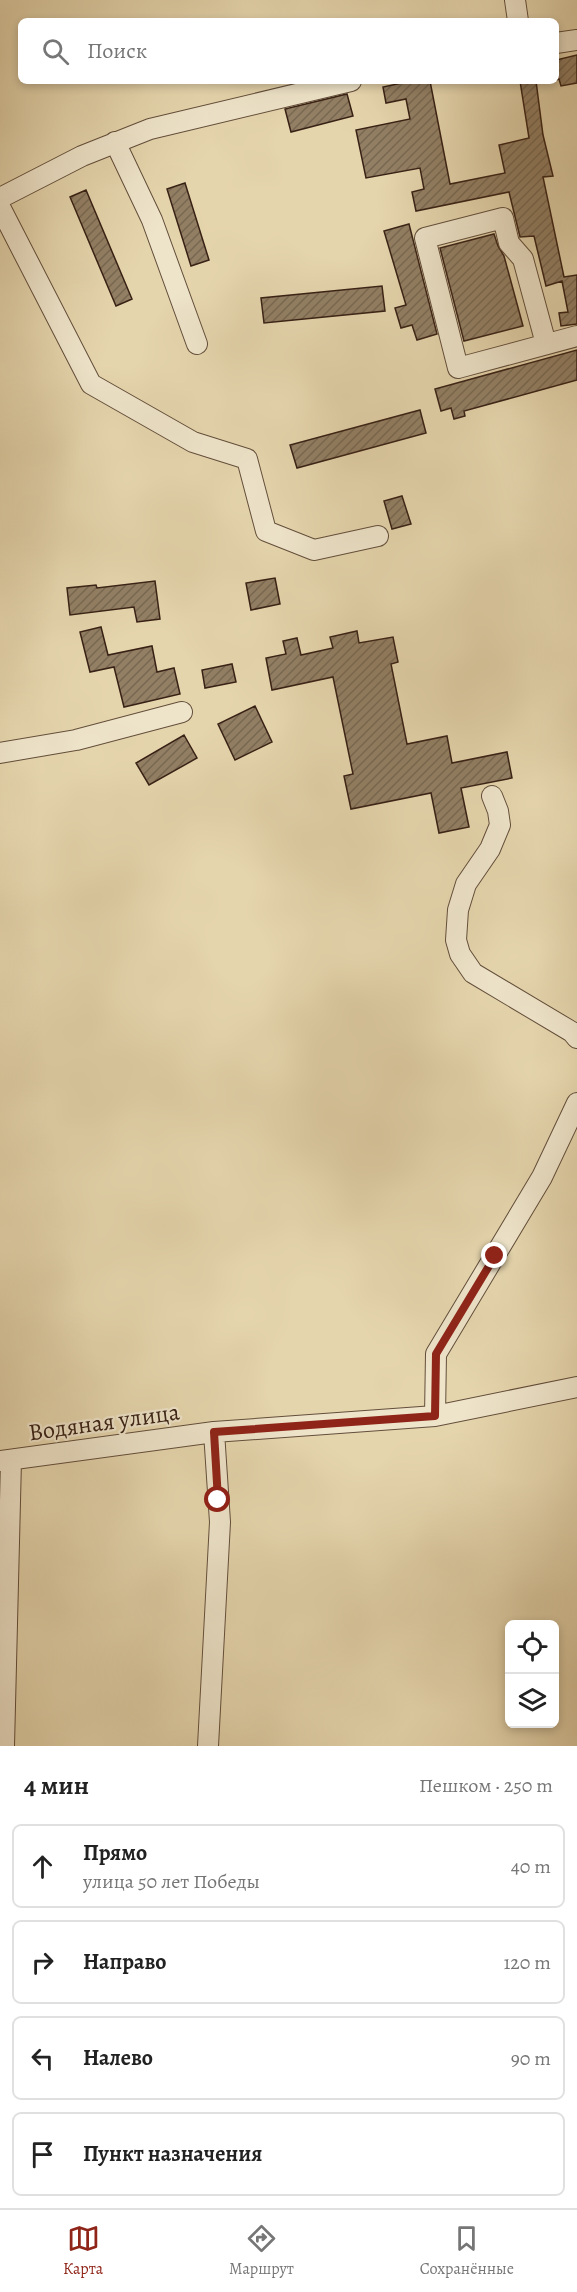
<!DOCTYPE html>
<html lang="ru">
<meta charset="utf-8">
<style>
body{margin:0;font-family:Alegreya,serif;background:#f6f6f6;color:#222}
.controls{position:absolute;right:18px;bottom:18px;display:grid;overflow:hidden;border-radius:9px;box-shadow:0 3px 9px #0003}
.controls button{width:54px;height:54px;display:grid;place-items:center;padding:0;border:0;border-bottom:2px solid #e0e0e0;background:#fff;color:#222;font:30px sans-serif}
.stop{position:absolute;width:18px;height:18px;margin:-14px;border:4px solid #8f2418;border-radius:50%;background:#fff}
.stop.end{background:#8f2418;border-color:#fff;box-shadow:0 2px 6px #0008}
.list{margin:0;padding:0;list-style:none}
h2{display:flex;justify-content:space-between;align-items:center;height:78px;margin:0;padding:0 24px;font-size:26px}
h2 small{font-size:20px;font-weight:400;color:#767676}
.list li{display:grid;grid-template-columns:39px 1fr auto;gap:18px;align-items:center;box-sizing:border-box;height:84px;margin:0 12px 12px;padding:0 12px;border:2px solid #e0e0e0;border-radius:9px}
.list b{display:block;font-size:22px;white-space:nowrap}
.list p{margin:0;font-size:20px;white-space:nowrap;color:#767676}
.list em{font-size:20px;font-style:normal;color:#767676}
.icon{flex:none;width:33px;height:33px;fill:none;stroke:currentColor;stroke-width:2;stroke-linecap:round;stroke-linejoin:round}
.map{position:relative;flex:none;width:577px;height:1746px;overflow:hidden}
.search{position:absolute;background:#fff;box-shadow:0 3px 9px #0003;left:18px;right:18px;top:18px;height:66px;display:flex;align-items:center;gap:15px;box-sizing:border-box;padding:0 21px;border-radius:9px;color:#767676;font-size:22px}
.sheet{height:462px;background:#fff}
nav{display:flex;justify-content:space-around;align-items:center;box-sizing:border-box;height:84px;border-top:2px solid #e0e0e0;background:#fff;font-size:16px;color:#767676}
nav a{display:grid;justify-items:center;gap:3px}
nav .on{color:#8f2418}
.map>svg:first-child{display:block}
.building{fill:url(#building-hatch);stroke:#382115;stroke-width:1.5}
.lines{fill:none;stroke-linecap:round;stroke-linejoin:round}
.minor-casing{stroke:#634e3b;stroke-width:22}
.minor{stroke:#eee4ca;stroke-width:20}
.route{stroke:#8f2418;stroke-width:8}
.labels{text-anchor:middle;stroke-width:4.5;stroke-linejoin:round;paint-order:stroke}
.street-label{font-size:24px;fill:#382115;stroke:#eee4ca}
</style>
<div class="map">
<svg width="577" height="1746" viewBox="0 0 577 1746">
<defs>
<pattern id="building-hatch" width="6" height="6" patternUnits="userSpaceOnUse" patternTransform="scale(1.5)"><rect width="6" height="6" fill="#927f64"/><path d="M-1 1l2-2M0 6l6-6M5 7l2-2" fill="none" stroke="#786851"/></pattern>
</defs>
<rect width="100%" height="100%" fill="#e5d5ad"/>
<filter id="stains"><feTurbulence type="fractalNoise" baseFrequency=".00333" numOctaves="4"/><feColorMatrix values="0 0 0 0 .2 0 0 0 0 .09 0 0 0 0 .02 0 0 0 .5 -.17"/></filter>
<radialGradient id="worn" r=".72"><stop offset=".6" stop-color="#630" stop-opacity="0"/><stop offset="1" stop-color="#630" stop-opacity=".3"/></radialGradient>
<path class="building" d="M577,55v28l-16,3 -2,-7 -3,1v-20z
M411,81h19l20,103 55,-11 -6,-28 30,-7 -9,-57h16l7,54 10,41 -10,1 21,100 13,-2v49l-16,2 -2,-13 9,-1 -6,-31 -16,5 -12,-50 -14,1 -11,-45 -93,19 -4,-19 12,-3 -4,-21 -54,10 -10,-48 54,-11 -4,-20 -20,4 -3,-16z
M347,94l6,22 -62,16 -6,-23z
M185,183l24,77 -18,6 -24,-77z
M86,190l46,109 -16,7 -46,-109z
M409,224l28,110 -20,6 -5,-15 -11,3 -6,-20 11,-3 -22,-74z
M494,234l4,12 6,10 19,70 -59,15 -24,-93z
M382,286l3,25 -121,12 -3,-25z
M577,350v30l-113,31 1,5 -11,3 -3,-11 -10,3 -6,-22z
M420,410l6,23 -129,35 -7,-23z
M402,496l9,28 -19,5 -8,-28z
M275,578l5,26 -29,6 -5,-27z
M155,581l5,38 -23,3 -3,-15 -64,8 -3,-27 29,-3 1,3z
M101,627l7,28 44,-9 5,26 17,-4 6,26 -56,13 -10,-40 -24,5 -10,-40z
M357,631l2,12 34,-6 5,25 -7,2 16,80 40,-8 5,27 55,-11 5,26 -51,10 8,39 -30,6 -8,-40 -80,16 -7,-33 9,-2 -20,-97 -61,13 -6,-32 20,-4 -3,-13 14,-3 4,17 32,-7 -3,-11z
M232,664l4,18 -31,6 -3,-18z
M255,706l17,36 -37,18 -17,-36z
M184,735l13,23 -48,27 -13,-22z"/>
<g class="lines">
<defs>
<path id="minor" d="M515,0l3,21
M556,43l21,-3
M115,142l37,78 45,124
M0,198l82,-42 68,-27 201,-48
M0,207l91,177 102,58 54,17 19,72 48,19 64,-14
M546,344l-23,-85 -14,-16 -6,-25 -78,20 33,130 119,-32
M0,753l76,-13 106,-28
M492,796l6,15 2,14 -10,24 -24,35 -8,26 -2,30 4,14 13,19 99,59 5,6
M435,1416l1,-62 106,-177 35,-74
M0,1461l214,-29 221,-16 142,-29
M4,1746l7,-286
M208,1746l12,-224 -6,-90"/>
</defs>
<use href="#minor" class="minor-casing"/>
<use href="#minor" class="minor"/>
</g>
<g class="lines">
<path class="route" d="M218,1500l-4,-68 221,-16 1,-62 59,-98"/>
</g>
<g class="labels">
<g class="street-label">
<text transform="translate(104 1422) rotate(-8)" y="8">Водяная улица</text>
</g>
</g>
<rect width="100%" height="100%" filter="url(#stains)"/>
<rect width="100%" height="100%" fill="url(#worn)"/>
</svg>
<div class="controls">
<button><svg class="icon" aria-label="locate" viewBox="0 0 24 24"><circle cx="12" cy="12" r="6"/><path d="M12 2v4M12 18v4M2 12h4M18 12h4"/></svg></button>
<button><svg class="icon" aria-label="layers" viewBox="0 0 24 24"><path d="M12 4l9 5-9 5-9-5zM3 14l9 5 9-5"/></svg></button>
</div>
<div class="stop" style="left:218px;top:1500px"></div>
<div class="stop end" style="left:495px;top:1256px"></div>
<div class="search"><svg class="icon" aria-label="search" viewBox="0 0 24 24"><circle cx="10" cy="10" r="6"/><path d="M15 15l6 6"/></svg>Поиск</div>
</div>
<section class="sheet">
<h2>4 мин<small>Пешком · 250 m</small></h2>
<ul class="list">
<li><svg class="icon" aria-label="ahead" viewBox="0 0 24 24"><path d="M12 20V5M6 11l6-6 6 6"/></svg><div><b>Прямо</b><p>улица 50 лет Победы</p></div><em>40 m</em></li>
<li><svg class="icon" aria-label="right" viewBox="0 0 24 24"><path d="M7 20v-9h11M14 6l5 5-5 5"/></svg><div><b>Направо</b></div><em>120 m</em></li>
<li><svg class="icon" aria-label="left" viewBox="0 0 24 24"><path d="M17 20v-9H6M10 6l-5 5 5 5"/></svg><div><b>Налево</b></div><em>90 m</em></li>
<li><svg class="icon" aria-label="arrive" viewBox="0 0 24 24"><path d="M6 21V4h12l-3 4 3 4H6"/></svg><div><b>Пункт назначения</b></div></li>
</ul>
</section>
<nav>
<a class="on"><svg class="icon" aria-label="map" viewBox="0 0 24 24"><path d="M3 6l6-2 6 2 6-2v14l-6 2-6-2-6 2zM9 4v14M15 6v14"/></svg>Карта</a>
<a><svg class="icon" aria-label="directions" viewBox="0 0 24 24"><path d="M12 3l9 9-9 9-9-9zM9 14v-3h6M13 9l2 2-2 2"/></svg>Маршрут</a>
<a><svg class="icon" aria-label="saved" viewBox="0 0 24 24"><path d="M7 4h10v16l-5-4-5 4z"/></svg>Сохранённые</a>
</nav>
